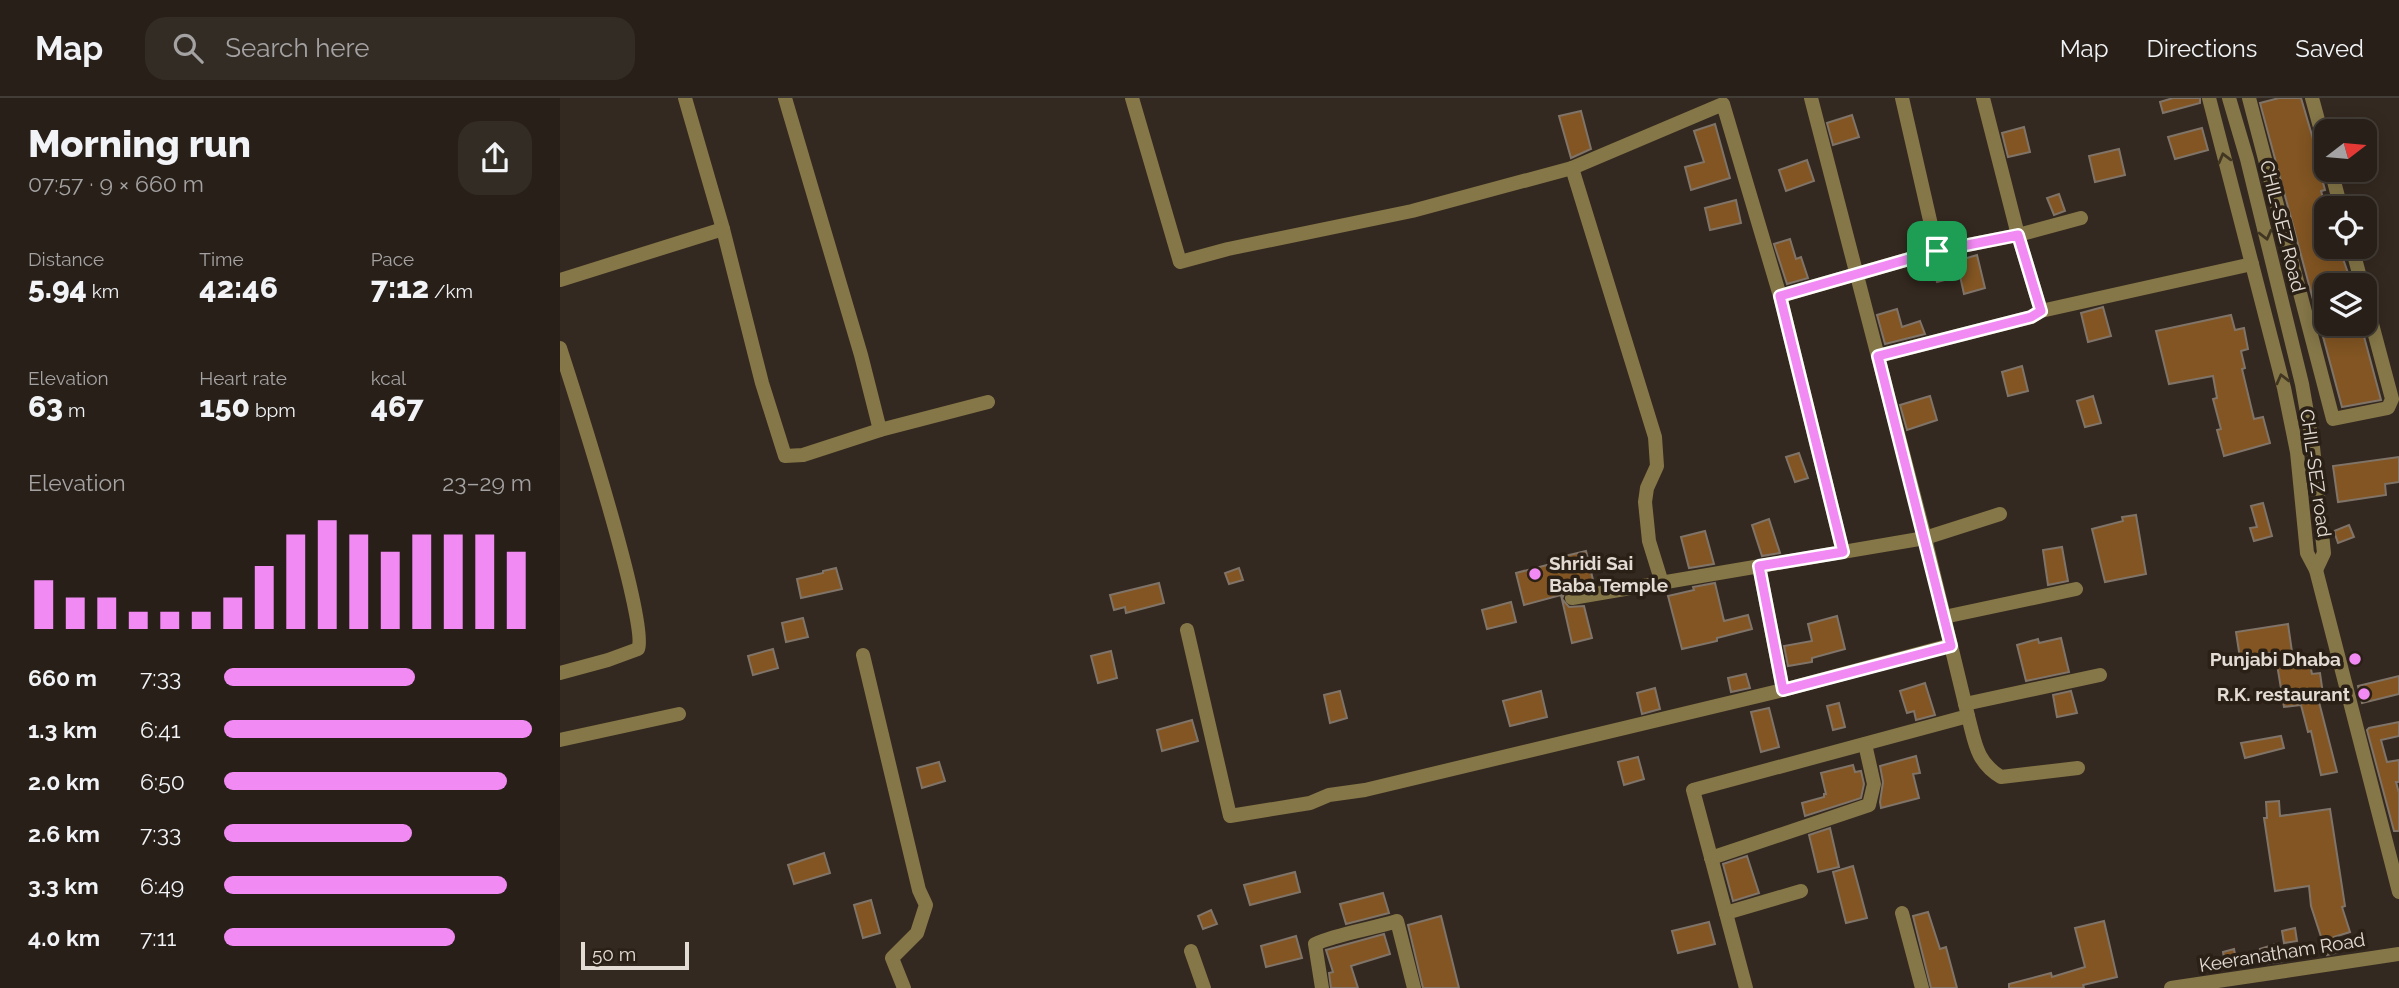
<!DOCTYPE html>
<meta charset="utf-8">
<style>
:root{--surface:#271f18;--page:#332c25;--text:#f1f3f6;--muted:#a4a2a2;--line:#433d37;--accent:#f28af3}
body{margin:0;font-family:Raleway,sans-serif;background:var(--page);color:var(--text);height:100vh;display:flex;flex-direction:column;font-size:26px;white-space:nowrap}
*{box-sizing:border-box;margin:0}
p{font-size:23px;color:var(--muted)}
.icon{flex:none;width:38px;height:38px;fill:none;stroke:currentColor;stroke-width:2;stroke-linecap:round;stroke-linejoin:round}
.map{position:relative;flex:1;overflow:hidden}
.sheet{display:flex;flex-direction:column;background:var(--surface);width:560px}
.sheet>*{flex:none}
.needle{width:46px;rotate:74deg}
.fabs{position:absolute;left:1754px;top:21px;display:grid;gap:14px}
.fabs a{display:grid;place-items:center;width:63px;height:63px;border-radius:14px;background:var(--surface);box-shadow:0 4px 18px #0003,0 0 0 2px var(--line);font-size:35px}
.scale{position:absolute;left:21px;bottom:18px;width:108px;box-sizing:border-box;padding-left:7px;border:4px solid #e3dcd5;border-top:0;font-size:19px;line-height:24px;white-space:nowrap;color:#e3dcd5;-webkit-text-stroke:5px #2a2016;paint-order:stroke}
.pin{position:absolute;display:grid;place-items:center;width:60px;height:60px;color:#fff;margin:-30px;border-radius:14px;box-shadow:0 4px 10px #0006}
.round{display:grid;place-items:center;flex:none;width:74px;height:74px;border-radius:21px;background:var(--page)}
.headline{display:flex;align-items:center;justify-content:space-between;height:119px;padding:0 28px}
h1{font-size:38px;font-weight:800;line-height:52px}
.stats{display:grid;grid-template-columns:repeat(3,1fr);gap:10px;height:119px;padding:7px 28px}
.stats div{display:grid;align-content:center}
.stats b{font-size:30px;font-weight:800}
.stats small{font-size:19px;font-weight:400}
.stats p{font-size:19px}
.chart{height:196px;padding:14px 28px}
.chart p{display:flex;justify-content:space-between}
.chart svg{width:100%;height:126px;margin-top:7px;stroke:var(--accent);stroke-width:6}
ul{padding:0 28px;list-style:none;font-size:23px}
li{display:grid;grid-template-columns:112px 84px 1fr;align-items:center;height:52px}
li i{height:18px;border-radius:9px;background:var(--accent)}
header{display:flex;align-items:center;gap:42px;box-sizing:border-box;height:98px;padding:0 35px;background:var(--surface);border-bottom:2px solid var(--line)}
header strong{font-size:33px}
nav{display:flex;gap:38px;margin-inline-start:auto;font-size:24px}
.search{width:490px;height:63px;background:var(--page);display:flex;align-items:center;gap:18px;box-sizing:border-box;padding:0 24px;border-radius:21px;color:var(--muted);font-size:26px}
main{display:flex;flex:1;min-height:0}
.map>svg:first-child{display:block}
.building{fill:#825522;stroke:#807468;stroke-width:2}
.lines{fill:none;stroke-linecap:round;stroke-linejoin:round}
.minor{stroke:#857748;stroke-width:14}
.tertiary{stroke:#857748;stroke-width:14}
.oneway{stroke:#413622}
.route-casing{stroke:#fff;stroke-width:14}
.route{stroke:#f28af3;stroke-width:9}
.poi-dot{fill:#f28af3;stroke:#2a2016;stroke-width:2.5}
.labels{text-anchor:middle;dominant-baseline:central;stroke-width:7;stroke-linejoin:round;paint-order:stroke}
.street-label{font-size:19px;fill:#e3dcd5;stroke:#2a2016}
.poi-label{font-size:19px;font-weight:bold;fill:#e3dcd5;stroke:#2a2016;text-anchor:end}
</style>
<header>
<strong>Map</strong>
<div class="search"><svg class="icon" aria-label="search" viewBox="0 0 24 24"><circle cx="10" cy="10" r="6"/><path d="M15 15l6 6"/></svg>Search here</div>
<nav><a>Map</a><a>Directions</a><a>Saved</a></nav>
</header>
<main>
<section class="sheet">
<div class="headline"><div><h1>Morning run</h1><p>07:57 · 9 × 660 m</p></div><a class="round"><svg class="icon" aria-label="share" viewBox="0 0 24 24"><path d="M12 15V3M7 8l5-5 5 5M5 13v7h14v-7"/></svg></a></div>
<div class="stats">
<div><p>Distance</p><b>5.94<small> km</small></b></div>
<div><p>Time</p><b>42:46</b></div>
<div><p>Pace</p><b>7:12<small> /km</small></b></div>
</div>
<div class="stats">
<div><p>Elevation</p><b>63<small> m</small></b></div>
<div><p>Heart rate</p><b>150<small> bpm</small></b></div>
<div><p>kcal</p><b>467</b></div>
</div>
<div class="chart"><p><span>Elevation</span>23–29 m</p>
<svg viewBox="0 0 160 44" preserveAspectRatio="none"><path d="M5 44V27M15 44V33M25 44V33M35 44V38M45 44V38M55 44V38M65 44V33M75 44V22M85 44V11M95 44V6M105 44V11M115 44V17M125 44V11M135 44V11M145 44V11M155 44V17"/></svg>
</div>
<ul>
<li><b>660 m</b>7:33<i style="width:62%"></i></li>
<li><b>1.3 km</b>6:41<i style="width:100%"></i></li>
<li><b>2.0 km</b>6:50<i style="width:92%"></i></li>
<li><b>2.6 km</b>7:33<i style="width:61%"></i></li>
<li><b>3.3 km</b>6:49<i style="width:92%"></i></li>
<li><b>4.0 km</b>7:11<i style="width:75%"></i></li>
</ul>
</section>
<div class="map">
<svg width="1839" height="890" viewBox="0 0 1839 890">
<rect width="100%" height="100%" fill="#342920"/>
<g class="building">
<polygon points="1613,0 1640,0 1640,5 1603,15 1600,4"/>
<polygon points="1719,0 1741,0 1761,68 1759,69 1765,92 1761,93 1766,110 1766,149 1779,149 1789,178 1784,180 1784,187 1766,187 1766,226 1798,226 1800,231 1802,231 1821,302 1782,309 1700,5"/>
<polygon points="1021,13 1031,51 1011,60 999,18"/>
<polygon points="1292,17 1299,39 1273,47 1267,25"/>
<polygon points="1155,26 1170,80 1131,92 1125,69 1144,64 1134,33"/>
<polygon points="1464,29 1470,54 1448,59 1442,35"/>
<polygon points="1642,30 1648,52 1615,61 1608,39"/>
<polygon points="1559,51 1565,77 1535,84 1529,58"/>
<polygon points="1247,62 1254,83 1226,93 1219,72"/>
<polygon points="1499,96 1505,113 1494,117 1487,100"/>
<polygon points="1176,102 1181,125 1150,132 1145,110"/>
<polygon points="1230,141 1236,161 1241,159 1248,180 1227,186 1214,146"/>
<polygon points="1417,157 1425,190 1404,196 1400,178 1377,184 1373,170"/>
<polygon points="1543,209 1551,238 1528,244 1521,215"/>
<polygon points="1337,211 1342,229 1360,223 1365,236 1325,246 1317,217"/>
<polygon points="1671,217 1675,232 1684,230 1688,251 1681,253 1685,270 1682,271 1694,321 1703,319 1710,345 1664,358 1657,332 1661,331 1653,301 1657,300 1653,278 1609,286 1596,233"/>
<polygon points="1462,268 1468,293 1448,298 1442,274"/>
<polygon points="1370,298 1377,322 1347,332 1340,307"/>
<polygon points="1533,298 1541,325 1525,329 1517,303"/>
<polygon points="1239,355 1248,380 1235,384 1226,359"/>
<polygon points="1839,359 1839,384 1825,386 1826,397 1778,404 1773,368"/>
<polygon points="1703,405 1712,438 1694,443 1690,430 1697,429 1691,408"/>
<polygon points="1576,417 1586,476 1545,484 1532,431 1563,423 1562,419"/>
<polygon points="1209,421 1220,455 1202,458 1192,427"/>
<polygon points="1789,427 1794,439 1778,445 1774,433"/>
<polygon points="1145,433 1154,466 1129,470 1121,439"/>
<polygon points="1502,449 1508,483 1488,487 1483,452"/>
<polygon points="1026,453 1034,486 1010,491 1005,493 1002,501 1009,509 1024,508 1032,540 1012,545 1001,497 964,507 956,475 1006,462 1005,458"/>
<polygon points="276,470 282,491 241,500 237,481 263,475 263,473"/>
<polygon points="679,470 683,482 669,486 665,475"/>
<polygon points="599,485 604,505 566,515 565,509 554,512 550,497"/>
<polygon points="1155,485 1164,523 1188,517 1192,531 1157,540 1157,543 1122,551 1108,498 1134,492 1133,489"/>
<polygon points="951,504 956,524 927,531 922,512"/>
<polygon points="1277,518 1285,551 1252,560 1252,564 1228,568 1224,548 1252,543 1248,526"/>
<polygon points="243,520 248,539 226,544 222,525"/>
<polygon points="1728,526 1734,568 1750,566 1752,576 1760,575 1764,603 1759,604 1777,674 1761,677 1751,633 1748,634 1741,607 1724,609 1715,554 1680,560 1676,534"/>
<polygon points="1501,540 1509,574 1466,583 1457,547 1478,541 1479,545"/>
<polygon points="213,551 218,570 193,577 188,558"/>
<polygon points="551,553 557,580 538,585 531,558"/>
<polygon points="1186,576 1190,590 1171,594 1168,580"/>
<polygon points="1839,578 1839,596 1802,605 1798,588"/>
<polygon points="1365,585 1375,617 1356,622 1354,613 1347,615 1340,593"/>
<polygon points="1095,590 1100,611 1082,616 1077,595"/>
<polygon points="780,593 787,620 770,625 764,597"/>
<polygon points="981,593 987,619 950,628 943,603"/>
<polygon points="1511,593 1517,615 1497,619 1493,597"/>
<polygon points="1279,605 1285,629 1273,632 1267,608"/>
<polygon points="1209,610 1219,649 1201,654 1191,614"/>
<polygon points="632,622 638,643 602,653 597,632"/>
<polygon points="1839,624 1839,638 1821,642 1827,664 1839,662 1839,684 1836,684 1839,695 1839,733 1834,733 1807,632 1809,630"/>
<polygon points="1721,638 1724,650 1685,660 1681,645"/>
<polygon points="1356,658 1360,675 1353,676 1359,700 1321,710 1320,704 1323,684 1320,668"/>
<polygon points="1078,659 1084,681 1064,687 1058,664"/>
<polygon points="379,664 385,683 362,690 357,670"/>
<polygon points="1293,667 1295,674 1301,673 1304,686 1301,700 1245,718 1242,705 1264,699 1264,696 1266,696 1261,675"/>
<polygon points="1719,703 1720,718 1770,711 1785,808 1782,809 1790,834 1774,839 1779,854 1767,857 1751,808 1749,788 1715,793 1704,720 1707,720 1706,704"/>
<polygon points="1270,730 1279,769 1258,774 1249,737"/>
<polygon points="264,755 270,775 234,786 228,767"/>
<polygon points="1187,758 1199,795 1173,803 1163,766"/>
<polygon points="1293,768 1307,820 1286,825 1273,774"/>
<polygon points="735,774 740,794 690,807 684,787"/>
<polygon points="823,795 829,815 786,826 780,806"/>
<polygon points="311,802 320,835 303,840 294,807"/>
<polygon points="651,812 657,826 643,831 638,818"/>
<polygon points="1368,814 1380,851 1386,849 1397,890 1371,890 1353,818"/>
<polygon points="881,818 899,890 863,890 848,827"/>
<polygon points="1544,823 1557,879 1523,887 1524,890 1449,890 1449,886 1491,875 1492,879 1525,869 1515,830"/>
<polygon points="1149,824 1155,846 1118,855 1112,833"/>
<polygon points="1735,830 1737,843 1724,845 1722,833"/>
<polygon points="824,836 830,856 791,868 798,890 771,890 769,875 773,874 766,852"/>
<polygon points="736,838 742,860 706,869 701,848"/>
<polygon points="1716,846 1721,864 1704,866 1700,851"/>
<polygon points="1674,851 1677,868 1666,871 1663,854"/>
</g>
<g class="lines">
<g class="minor">
<polyline points="125,0 163,131 202,285 225,358 243,357 320,332 428,304"/>
<polyline points="225,0 301,257 320,332"/>
<polyline points="572,0 620,164 668,151 852,113 1012,70 1163,6 1220,198 1283,454"/>
<polyline points="1251,0 1365,440 1440,416"/>
<polyline points="1342,0 1377,153"/>
<polyline points="1423,0 1458,137 1481,213"/>
<polyline points="1689,0 1773,321 1828,310 1832,301 1804,196"/>
<polyline points="1752,0 1766,51"/>
<polyline points="1012,70 1095,339 1097,368 1087,390 1085,404 1089,443 1102,485"/>
<polyline points="1771,72 1781,110"/>
<polyline points="1792,149 1802,187"/>
<polyline points="0,182 163,131"/>
<polyline points="1220,198 1377,153 1458,137 1521,120"/>
<path d="M 0,250 C 13,290 90,528 78,551 L 48,562 L 0,575"/>
<polyline points="1318,258 1471,219 1481,213 1692,166"/>
<polyline points="1199,468 1223,592"/>
<polyline points="1012,500 1365,440 1408,618 1133,692 1186,890"/>
<polyline points="1384,519 1516,491"/>
<polyline points="627,532 670,718 750,705 769,697 805,692 1223,592 1391,547"/>
<polyline points="303,557 359,792 366,807 357,835 332,860 344,890"/>
<polyline points="1405,606 1540,577"/>
<path d="M 1408,618 C 1415,644 1416,664 1441,679 L 1518,670"/>
<polyline points="0,642 119,616"/>
<polyline points="1151,760 1309,707 1314,686 1305,646"/>
<polyline points="1166,815 1241,793"/>
<polyline points="1342,815 1362,890"/>
<polyline points="631,853 644,890"/>
<path d="M 762,890 L 755,846 C 777,836 811,831 837,823 L 854,890"/>
</g>
<g class="tertiary">
<polyline points="1649,0 1724,290 1737,354 1747,455 1756,472 1839,794"/>
<polyline points="1669,0 1687,61 1742,286 1753,349 1764,455 1756,472"/>
<polyline points="1611,890 1839,856"/>
</g>
</g>
<defs><path id="oneway-chevron" d="M-2-3.5L2.5 0L-2 3.5" fill="none" stroke-width="1.6" stroke-linecap="round" stroke-linejoin="round" transform="scale(1.75)"/></defs>
<g class="oneway">
<use href="#oneway-chevron" transform="translate(1664 60) rotate(-105)"/>
<use href="#oneway-chevron" transform="translate(1706 137) rotate(76)"/>
<use href="#oneway-chevron" transform="translate(1722 281) rotate(-104)"/>
</g>
<g class="lines">
<g class="route-casing">
<polygon id="route" points="1458,137 1481,213 1471,219 1318,258 1391,548 1223,592 1199,468 1283,454 1220,198 1377,153"/>
</g>
<use href="#route" class="route"/>
</g>
<g class="poi-dot">
<circle cx="975" cy="476" r="7"/>
<circle cx="1795" cy="561" r="7"/>
<circle cx="1804" cy="596" r="7"/>
</g>
<g class="labels">
<g class="street-label">
<text transform="translate(1723 128) rotate(76)">CHIL-SEZ Road</text>
<text transform="translate(1756 375) rotate(82)">CHIL-SEZ road</text>
<text transform="translate(1722 854) rotate(-9)">Keeranatham Road</text>
</g>
<g class="poi-label">
<text x="989" y="465" text-anchor="start">Shridi Sai<tspan x="989" dy="22">Baba Temple</tspan></text>
<text x="1781" y="561">Punjabi Dhaba</text>
<text x="1790" y="596">R.K. restaurant</text>
</g>
</g>
</svg>
<div class="fabs">
<a><svg class="needle" viewBox="-14 -14 28 28"><path d="M0-13l5 13h-10z" fill="#e53935"/><path d="M0 13l5-13h-10z" fill="#a4a2a2"/></svg></a>
<a><svg class="icon" aria-label="locate" viewBox="0 0 24 24"><circle cx="12" cy="12" r="6"/><path d="M12 2v4M12 18v4M2 12h4M18 12h4"/></svg></a>
<a><svg class="icon" aria-label="layers" viewBox="0 0 24 24"><path d="M12 4l9 5-9 5-9-5zM3 14l9 5 9-5"/></svg></a>
</div>
<div class="scale">50 m</div>
<div class="pin" style="left:1377px;top:153px;background:#1e9e55"><svg class="icon" aria-label="arrive" viewBox="0 0 24 24"><path d="M6 21V4h12l-3 4 3 4H6"/></svg></div>
</div>
</main>
